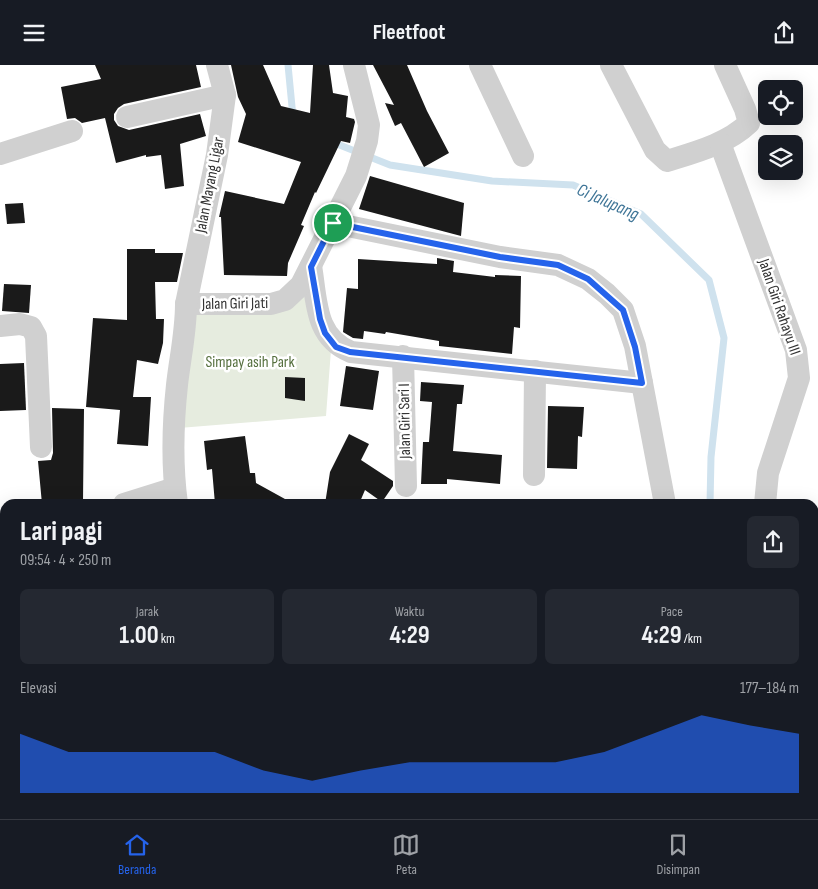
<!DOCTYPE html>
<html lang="id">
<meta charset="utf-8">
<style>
:root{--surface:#171b24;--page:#242831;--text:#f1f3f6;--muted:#9ea1a6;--line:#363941;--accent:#2563eb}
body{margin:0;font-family:"Sofia Sans Condensed",sans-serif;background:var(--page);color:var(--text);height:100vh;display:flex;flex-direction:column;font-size:19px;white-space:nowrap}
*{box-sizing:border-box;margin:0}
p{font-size:16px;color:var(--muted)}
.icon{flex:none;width:28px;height:28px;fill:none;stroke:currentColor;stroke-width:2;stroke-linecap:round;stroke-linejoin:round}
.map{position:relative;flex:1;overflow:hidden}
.panel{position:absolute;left:0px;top:434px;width:819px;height:321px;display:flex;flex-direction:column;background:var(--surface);border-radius:15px 15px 0 0;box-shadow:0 5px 20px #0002}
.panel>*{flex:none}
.buttons{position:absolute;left:758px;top:15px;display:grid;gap:10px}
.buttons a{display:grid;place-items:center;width:45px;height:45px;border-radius:8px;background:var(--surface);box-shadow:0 5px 20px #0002;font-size:25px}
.pin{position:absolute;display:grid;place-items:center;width:42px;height:42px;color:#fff;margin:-21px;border:2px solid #fff;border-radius:50%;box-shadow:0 1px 5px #0007}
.round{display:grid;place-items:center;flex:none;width:52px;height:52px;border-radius:8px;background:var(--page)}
.head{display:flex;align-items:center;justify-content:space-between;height:85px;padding:0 20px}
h1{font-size:28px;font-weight:700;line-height:38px}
.stats{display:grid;grid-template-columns:repeat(3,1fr);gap:8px;height:85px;padding:5px 20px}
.stats div{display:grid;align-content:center;border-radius:8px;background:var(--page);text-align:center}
.stats b{font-size:25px;font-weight:700}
.stats small{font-size:14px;font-weight:400}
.stats p{font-size:14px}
.chart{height:140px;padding:10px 20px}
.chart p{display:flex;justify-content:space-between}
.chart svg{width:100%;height:90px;margin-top:5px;fill:var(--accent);opacity:.7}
header{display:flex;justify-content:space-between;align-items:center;height:65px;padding:0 20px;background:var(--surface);font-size:22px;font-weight:700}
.menu{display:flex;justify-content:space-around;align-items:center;height:70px;border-top:1px solid var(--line);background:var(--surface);font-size:14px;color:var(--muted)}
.menu a{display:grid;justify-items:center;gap:2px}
.menu .current{color:var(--accent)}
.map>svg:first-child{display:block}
.green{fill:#e6ecdf}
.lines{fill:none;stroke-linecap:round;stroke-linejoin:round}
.stream{stroke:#cfe2ee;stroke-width:7}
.building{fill:#1a1a1a}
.minor{stroke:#d0d0d0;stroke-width:22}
.route-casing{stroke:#fff;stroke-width:10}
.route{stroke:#2563eb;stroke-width:6}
.labels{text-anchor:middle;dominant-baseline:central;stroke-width:5;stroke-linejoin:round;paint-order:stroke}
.street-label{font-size:16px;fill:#333;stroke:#fff}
.park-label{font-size:16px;fill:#56703f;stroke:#fff}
.water-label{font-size:18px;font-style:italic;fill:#3f7597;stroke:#fff}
</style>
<header><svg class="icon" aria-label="menu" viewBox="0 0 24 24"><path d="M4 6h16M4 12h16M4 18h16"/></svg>Fleetfoot<svg class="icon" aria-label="share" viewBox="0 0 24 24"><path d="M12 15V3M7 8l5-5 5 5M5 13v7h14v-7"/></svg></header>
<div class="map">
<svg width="818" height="754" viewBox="0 0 818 754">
<rect width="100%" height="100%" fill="#fff"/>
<polygon class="green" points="311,201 331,285 326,351 179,363 188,239 271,236"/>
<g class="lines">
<g class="stream">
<polyline points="288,0 293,52"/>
<polyline points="332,77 390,100 492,116 573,120 641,149 709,215 724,273 711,392 710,439"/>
<polyline points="814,715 818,719"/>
</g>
</g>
<g class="building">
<polygon points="95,0 196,0 201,22 124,39 118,43 114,49 114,55 118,61 129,65 200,49 206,71 180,79 184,121 165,124 161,90 146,92 146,90 116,98 105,53 82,58 75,53 67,54 61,22 101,14"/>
<polygon points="231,0 263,0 281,41 310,48 313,0 329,0 333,28 348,31 346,52 354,54 355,57 350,78 341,76 316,128 315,127 301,160 304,161 288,198 287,211 224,210 221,152 219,152 225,126 284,139 301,97 238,77 246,49 238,32"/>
<polygon points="373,0 407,0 427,46 449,88 424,102 401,58 395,61 385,38 394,40"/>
<polygon points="370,111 464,138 461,171 359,144"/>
<polygon points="23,138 25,158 7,159 5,139"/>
<polygon points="127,184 155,184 155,188 183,188 177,217 155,217 156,254 164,254 163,278 158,299 137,295 133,332 151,332 148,381 117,379 120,345 86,342 93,253 127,255"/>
<polygon points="437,193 454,196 453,207 495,212 495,210 521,211 520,263 514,262 512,289 439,281 439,276 386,267 385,269 364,266 363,274 353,273 343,267 347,223 358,224 358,194 437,199"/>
<polygon points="4,219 31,220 29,248 2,246"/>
<polygon points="24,298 26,345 0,346 0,299"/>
<polygon points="346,301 379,306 373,345 340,341"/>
<polygon points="285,312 305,313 305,336 285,333"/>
<polygon points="421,317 464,320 462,339 457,339 453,386 502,390 500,419 447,414 447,419 421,419 423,377 429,377 432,337 420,336"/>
<polygon points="548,341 584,342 582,372 578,371 577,404 547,403"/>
<polygon points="52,343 84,344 83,436 72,437 73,439 42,439 38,396 51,395 53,388"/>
<polygon points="349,369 369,379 361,395 393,416 393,421 382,437 365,425 359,439 325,439 330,407"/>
<polygon points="245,371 250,408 255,408 256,418 294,439 215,439 212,404 207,405 204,376"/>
</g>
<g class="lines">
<g class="minor">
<polyline points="480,0 523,91"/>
<path d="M 611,0 L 655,85 L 667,96 C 696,87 727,79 749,58 L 745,44 L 725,0"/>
<polyline points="127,52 225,30"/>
<polyline points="720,78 796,285 799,313 768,408 765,439"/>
<polyline points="0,89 72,66"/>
<polyline points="333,158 500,192 558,200 588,214 607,229 623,245 635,281 665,439"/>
<path d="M 311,201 C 317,235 314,272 351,287 L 642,318"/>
<polyline points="186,239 271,239 285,235 301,220 356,111 367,76 369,60 354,0"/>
<polyline points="0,261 20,259 31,262 36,271 41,382"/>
<polyline points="403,291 406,421"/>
<polyline points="534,410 535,306"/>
<polyline points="124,439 175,423"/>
<path d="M 177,439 C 172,402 173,357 177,320 C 180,293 186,267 186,239 L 217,90 L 225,30 L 217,0"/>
<polyline points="0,635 5,633"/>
<polyline points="179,750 180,754"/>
<polyline points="350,750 351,754"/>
<polyline points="700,750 704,754"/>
</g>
</g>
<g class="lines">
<g class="route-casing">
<polygon id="route" points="333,158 500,192 558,200 588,214 623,245 635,282 642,318 350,287 336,282 325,268 320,254 311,202"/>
</g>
<use href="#route" class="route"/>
</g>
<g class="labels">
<g class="street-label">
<text transform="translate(210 120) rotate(-79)">Jalan Mayang Ligar</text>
<text transform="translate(235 239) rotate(-1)">Jalan Giri Jati</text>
<text transform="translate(779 242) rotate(71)">Jalan Giri Rahayu III</text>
<text transform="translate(405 356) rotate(-91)">Jalan Giri Sari I</text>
</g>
<g class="park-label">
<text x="250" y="297">Simpay asih Park</text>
</g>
<g class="water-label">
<text transform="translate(608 137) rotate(24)">Ci Jalupang</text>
</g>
</g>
</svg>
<div class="buttons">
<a><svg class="icon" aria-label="locate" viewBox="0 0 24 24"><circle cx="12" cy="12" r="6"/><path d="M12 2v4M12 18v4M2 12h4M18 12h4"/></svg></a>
<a><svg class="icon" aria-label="layers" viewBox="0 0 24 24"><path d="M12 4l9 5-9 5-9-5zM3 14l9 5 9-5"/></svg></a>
</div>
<div class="pin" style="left:333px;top:158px;background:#1e9e55"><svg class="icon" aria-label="arrive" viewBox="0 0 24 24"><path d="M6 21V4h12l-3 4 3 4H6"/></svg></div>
<section class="panel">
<div class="head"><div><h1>Lari pagi</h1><p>09:54 · 4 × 250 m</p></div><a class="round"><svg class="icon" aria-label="share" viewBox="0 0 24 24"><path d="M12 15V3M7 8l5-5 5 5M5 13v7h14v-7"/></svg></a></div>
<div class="stats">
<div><p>Jarak</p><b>1.00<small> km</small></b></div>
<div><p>Waktu</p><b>4:29</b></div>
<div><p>Pace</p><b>4:29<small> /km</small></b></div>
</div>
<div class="chart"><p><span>Elevasi</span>177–184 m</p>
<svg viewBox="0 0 160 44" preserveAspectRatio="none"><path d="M0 44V15L10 24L20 24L30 24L40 24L50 33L60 38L70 33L80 29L90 29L100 29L110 29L120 24L130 15L140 6L150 11L160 15V44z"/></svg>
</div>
</section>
</div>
<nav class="menu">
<a class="current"><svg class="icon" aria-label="home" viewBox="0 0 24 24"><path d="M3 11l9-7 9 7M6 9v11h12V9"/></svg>Beranda</a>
<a><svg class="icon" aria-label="map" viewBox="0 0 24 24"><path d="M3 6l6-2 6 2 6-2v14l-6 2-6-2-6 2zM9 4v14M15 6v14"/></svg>Peta</a>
<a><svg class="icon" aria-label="saved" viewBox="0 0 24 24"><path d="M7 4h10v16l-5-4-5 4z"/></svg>Disimpan</a>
</nav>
